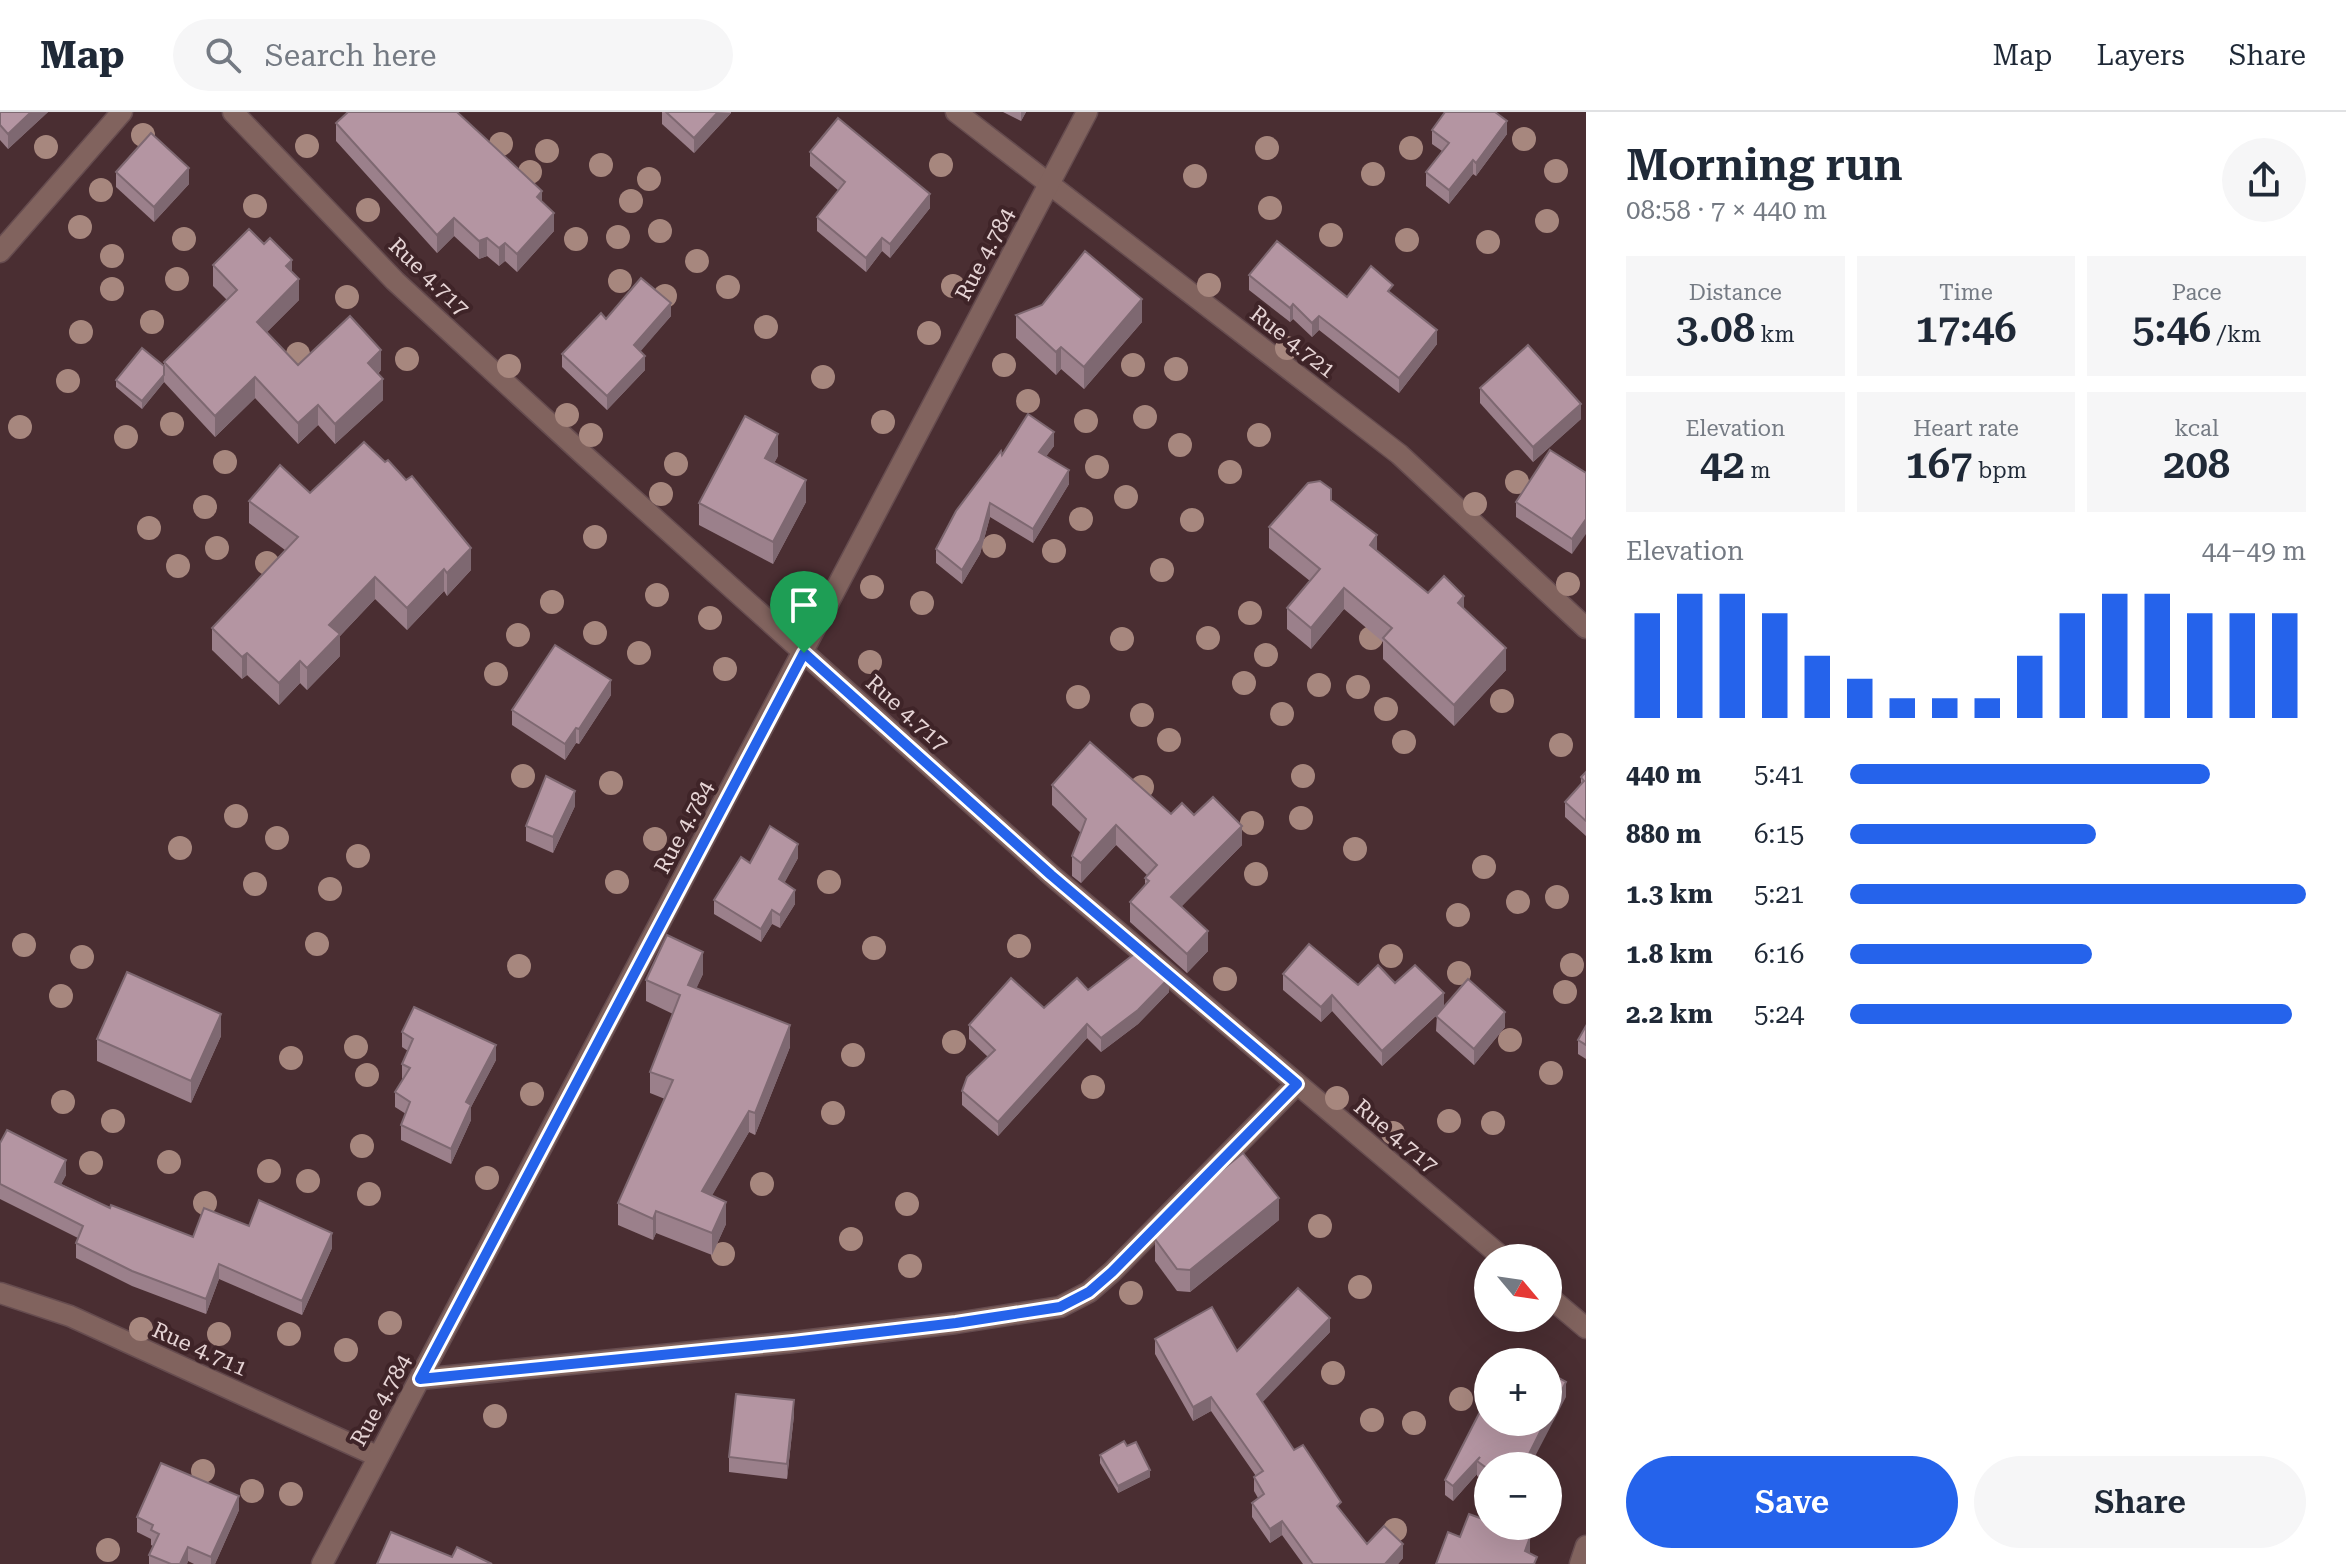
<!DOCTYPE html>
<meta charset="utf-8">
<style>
:root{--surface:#fff;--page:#f6f6f7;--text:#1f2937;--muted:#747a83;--line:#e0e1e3;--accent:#2563eb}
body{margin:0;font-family:"Roboto Serif",serif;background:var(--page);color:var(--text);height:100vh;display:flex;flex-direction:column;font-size:30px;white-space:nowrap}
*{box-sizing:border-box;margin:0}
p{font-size:26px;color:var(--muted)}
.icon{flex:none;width:44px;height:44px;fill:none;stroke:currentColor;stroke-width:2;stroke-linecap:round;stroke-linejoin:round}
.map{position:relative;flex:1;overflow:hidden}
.details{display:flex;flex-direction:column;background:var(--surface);width:760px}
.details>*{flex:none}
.needle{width:52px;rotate:119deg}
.buttons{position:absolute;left:1474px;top:1132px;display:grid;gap:16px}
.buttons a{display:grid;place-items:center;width:88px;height:88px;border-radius:50%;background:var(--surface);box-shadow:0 8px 32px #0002;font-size:40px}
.pin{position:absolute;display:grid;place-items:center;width:68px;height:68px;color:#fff;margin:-82px -34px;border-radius:50% 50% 50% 0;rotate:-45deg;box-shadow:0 0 8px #0007}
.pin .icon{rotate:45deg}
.round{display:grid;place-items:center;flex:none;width:84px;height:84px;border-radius:42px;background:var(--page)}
.head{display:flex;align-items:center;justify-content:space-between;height:136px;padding:0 40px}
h1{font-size:44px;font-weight:600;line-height:60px}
.figures{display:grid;grid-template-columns:repeat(3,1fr);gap:12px;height:136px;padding:8px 40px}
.figures div{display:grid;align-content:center;border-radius:0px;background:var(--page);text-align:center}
.figures b{font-size:40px;font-weight:600}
.figures small{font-size:22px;font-weight:400}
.figures p{font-size:22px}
.chart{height:224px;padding:16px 40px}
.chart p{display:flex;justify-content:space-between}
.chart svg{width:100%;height:144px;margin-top:8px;stroke:var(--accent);stroke-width:6}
.button{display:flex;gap:16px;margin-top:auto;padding:16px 40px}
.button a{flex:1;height:92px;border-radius:48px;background:var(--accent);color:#fff;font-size:32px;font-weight:600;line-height:92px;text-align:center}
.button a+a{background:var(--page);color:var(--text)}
ul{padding:0 40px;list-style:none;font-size:26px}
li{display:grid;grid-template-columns:128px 96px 1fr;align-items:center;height:60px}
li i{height:20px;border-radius:10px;background:var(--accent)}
header{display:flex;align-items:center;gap:48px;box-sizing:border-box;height:112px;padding:0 40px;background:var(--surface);border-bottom:2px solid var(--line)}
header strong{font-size:38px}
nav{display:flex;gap:44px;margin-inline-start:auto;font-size:28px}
.search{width:560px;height:72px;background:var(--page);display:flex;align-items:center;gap:20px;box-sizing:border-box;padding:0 28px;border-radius:44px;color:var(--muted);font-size:30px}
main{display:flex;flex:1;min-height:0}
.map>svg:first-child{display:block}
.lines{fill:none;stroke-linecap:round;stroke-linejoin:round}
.minor-casing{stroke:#664c4f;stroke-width:23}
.minor{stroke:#81635e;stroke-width:20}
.tree{fill:#a7877e}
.wall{fill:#9b808b}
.shaded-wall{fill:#7e6871}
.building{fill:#b495a2;stroke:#7e6871;stroke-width:2}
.route-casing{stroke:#fff;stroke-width:16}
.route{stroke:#2563eb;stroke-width:10}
.labels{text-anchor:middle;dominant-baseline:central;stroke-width:8;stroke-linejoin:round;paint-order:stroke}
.street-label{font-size:22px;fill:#e6d4d5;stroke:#3f2428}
</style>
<header>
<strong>Map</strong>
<div class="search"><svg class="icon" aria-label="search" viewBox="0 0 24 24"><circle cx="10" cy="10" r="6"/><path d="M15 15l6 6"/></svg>Search here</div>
<nav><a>Map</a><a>Layers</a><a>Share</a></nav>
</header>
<main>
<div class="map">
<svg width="1586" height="1452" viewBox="0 0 1586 1452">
<rect width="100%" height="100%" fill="#4a2e32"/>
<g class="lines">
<g class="minor-casing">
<g id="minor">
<polyline points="233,0 395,169 584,343 1051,763 1503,1146"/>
<polyline points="956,0 1399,342 1586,516"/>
<polyline points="0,140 122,0"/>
<polyline points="0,1181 70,1204 377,1344"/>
<polyline points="1548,1184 1586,1216"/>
<polyline points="420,1267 793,1230 956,1211 1060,1195 1089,1180 1112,1160 1297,972"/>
<polyline points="322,1452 1087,0"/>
<polyline points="1580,1452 1586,1434"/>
</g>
</g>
<use href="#minor" class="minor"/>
</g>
<g class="tree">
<circle cx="143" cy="23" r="12"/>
<circle cx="1524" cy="27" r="12"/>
<circle cx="501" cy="32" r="12"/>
<circle cx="307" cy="34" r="12"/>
<circle cx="46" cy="35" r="12"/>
<circle cx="1267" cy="36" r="12"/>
<circle cx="1411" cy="36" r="12"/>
<circle cx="547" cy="39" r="12"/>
<circle cx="601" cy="53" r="12"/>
<circle cx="941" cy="53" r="12"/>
<circle cx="1556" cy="59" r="12"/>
<circle cx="530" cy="60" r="12"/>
<circle cx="1373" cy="62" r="12"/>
<circle cx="1195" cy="64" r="12"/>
<circle cx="649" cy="67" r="12"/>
<circle cx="101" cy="78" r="12"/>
<circle cx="631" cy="89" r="12"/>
<circle cx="255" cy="94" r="12"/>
<circle cx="1270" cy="96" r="12"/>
<circle cx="368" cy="98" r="12"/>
<circle cx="1547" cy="109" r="12"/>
<circle cx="80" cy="115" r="12"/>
<circle cx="660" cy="119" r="12"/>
<circle cx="1331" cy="123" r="12"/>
<circle cx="618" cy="125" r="12"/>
<circle cx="184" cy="127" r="12"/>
<circle cx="576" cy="127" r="12"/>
<circle cx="1407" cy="128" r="12"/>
<circle cx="1488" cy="130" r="12"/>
<circle cx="112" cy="144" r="12"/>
<circle cx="697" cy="149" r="12"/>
<circle cx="177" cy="167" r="12"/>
<circle cx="620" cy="169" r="12"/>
<circle cx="1209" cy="173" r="12"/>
<circle cx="953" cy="174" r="12"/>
<circle cx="728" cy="175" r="12"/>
<circle cx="112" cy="177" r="12"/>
<circle cx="665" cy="184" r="12"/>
<circle cx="347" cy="185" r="12"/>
<circle cx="152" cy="210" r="12"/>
<circle cx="766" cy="215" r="12"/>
<circle cx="81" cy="220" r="12"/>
<circle cx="929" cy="221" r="12"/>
<circle cx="1287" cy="236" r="12"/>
<circle cx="298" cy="242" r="12"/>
<circle cx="407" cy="247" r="12"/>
<circle cx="1004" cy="253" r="12"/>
<circle cx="1133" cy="253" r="12"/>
<circle cx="509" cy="254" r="12"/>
<circle cx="1176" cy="257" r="12"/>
<circle cx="823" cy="265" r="12"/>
<circle cx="68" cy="269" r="12"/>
<circle cx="1028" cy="289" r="12"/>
<circle cx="567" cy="303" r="12"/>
<circle cx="1145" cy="305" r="12"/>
<circle cx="1086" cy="309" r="12"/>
<circle cx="883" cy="310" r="12"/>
<circle cx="172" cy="312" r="12"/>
<circle cx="20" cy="315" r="12"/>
<circle cx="591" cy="323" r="12"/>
<circle cx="1259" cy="323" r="12"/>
<circle cx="126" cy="325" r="12"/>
<circle cx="1180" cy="333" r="12"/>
<circle cx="225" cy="350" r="12"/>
<circle cx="676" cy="352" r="12"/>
<circle cx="1097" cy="355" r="12"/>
<circle cx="1230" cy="360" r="12"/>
<circle cx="1517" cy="370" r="12"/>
<circle cx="661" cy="382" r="12"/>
<circle cx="1126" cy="385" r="12"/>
<circle cx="1475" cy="392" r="12"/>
<circle cx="205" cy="395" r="12"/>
<circle cx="1081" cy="407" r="12"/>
<circle cx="1192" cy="408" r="12"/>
<circle cx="149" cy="416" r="12"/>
<circle cx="595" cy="425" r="12"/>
<circle cx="994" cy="434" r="12"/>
<circle cx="217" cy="436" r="12"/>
<circle cx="1054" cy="439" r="12"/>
<circle cx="267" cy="451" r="12"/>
<circle cx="178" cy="454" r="12"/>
<circle cx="1162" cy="458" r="12"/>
<circle cx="1568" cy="472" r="12"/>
<circle cx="872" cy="475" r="12"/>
<circle cx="657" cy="483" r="12"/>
<circle cx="552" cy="490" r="12"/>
<circle cx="922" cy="491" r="12"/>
<circle cx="1250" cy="501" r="12"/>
<circle cx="710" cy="506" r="12"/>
<circle cx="595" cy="521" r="12"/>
<circle cx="518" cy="523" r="12"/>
<circle cx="1208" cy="526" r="12"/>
<circle cx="1371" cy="526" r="12"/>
<circle cx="1122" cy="527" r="12"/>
<circle cx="639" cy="541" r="12"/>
<circle cx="1266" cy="543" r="12"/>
<circle cx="870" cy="550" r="12"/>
<circle cx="725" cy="557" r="12"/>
<circle cx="496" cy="562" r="12"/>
<circle cx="1244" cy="571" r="12"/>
<circle cx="1319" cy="573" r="12"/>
<circle cx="1358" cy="575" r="12"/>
<circle cx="1078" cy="585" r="12"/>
<circle cx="1502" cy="589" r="12"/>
<circle cx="1386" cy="597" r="12"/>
<circle cx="1282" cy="602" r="12"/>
<circle cx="1142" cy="603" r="12"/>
<circle cx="1169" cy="628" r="12"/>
<circle cx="1404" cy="630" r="12"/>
<circle cx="1561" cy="633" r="12"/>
<circle cx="523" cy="664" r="12"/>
<circle cx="1303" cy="664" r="12"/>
<circle cx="611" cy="671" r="12"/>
<circle cx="1142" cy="675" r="12"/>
<circle cx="236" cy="704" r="12"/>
<circle cx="1301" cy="706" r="12"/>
<circle cx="1252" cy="711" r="12"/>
<circle cx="277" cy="726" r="12"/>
<circle cx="655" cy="727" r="12"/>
<circle cx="180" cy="736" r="12"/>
<circle cx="1355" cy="737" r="12"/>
<circle cx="358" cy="744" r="12"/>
<circle cx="1484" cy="755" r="12"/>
<circle cx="1256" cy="762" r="12"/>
<circle cx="617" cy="770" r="12"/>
<circle cx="829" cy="770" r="12"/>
<circle cx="255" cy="772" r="12"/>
<circle cx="330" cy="777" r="12"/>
<circle cx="1557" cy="785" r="12"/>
<circle cx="1518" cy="790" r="12"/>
<circle cx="1458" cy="803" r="12"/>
<circle cx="317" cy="832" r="12"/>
<circle cx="24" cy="833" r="12"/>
<circle cx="1019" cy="834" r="12"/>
<circle cx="874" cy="836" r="12"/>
<circle cx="1391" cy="844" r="12"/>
<circle cx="82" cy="845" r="12"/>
<circle cx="1572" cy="853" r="12"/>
<circle cx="519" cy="854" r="12"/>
<circle cx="1459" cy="861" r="12"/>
<circle cx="1225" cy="867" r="12"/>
<circle cx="1565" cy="880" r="12"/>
<circle cx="61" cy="884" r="12"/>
<circle cx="1510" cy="928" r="12"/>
<circle cx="954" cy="930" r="12"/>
<circle cx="356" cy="935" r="12"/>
<circle cx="853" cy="943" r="12"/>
<circle cx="291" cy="946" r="12"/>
<circle cx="1551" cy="961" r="12"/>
<circle cx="367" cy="963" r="12"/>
<circle cx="1093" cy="975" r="12"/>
<circle cx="532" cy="982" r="12"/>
<circle cx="1337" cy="986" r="12"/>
<circle cx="63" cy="990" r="12"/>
<circle cx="833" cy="1001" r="12"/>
<circle cx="113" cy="1009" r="12"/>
<circle cx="1449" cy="1009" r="12"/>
<circle cx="1493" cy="1011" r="12"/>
<circle cx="1393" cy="1021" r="12"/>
<circle cx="362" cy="1034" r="12"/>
<circle cx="169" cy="1050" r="12"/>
<circle cx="91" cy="1051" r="12"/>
<circle cx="269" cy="1059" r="12"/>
<circle cx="487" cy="1066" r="12"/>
<circle cx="308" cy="1069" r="12"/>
<circle cx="762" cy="1072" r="12"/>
<circle cx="369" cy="1082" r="12"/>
<circle cx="205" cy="1091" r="12"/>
<circle cx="907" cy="1092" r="12"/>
<circle cx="1320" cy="1114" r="12"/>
<circle cx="851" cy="1127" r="12"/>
<circle cx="723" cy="1142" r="12"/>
<circle cx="910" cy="1154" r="12"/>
<circle cx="1360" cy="1175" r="12"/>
<circle cx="1131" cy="1181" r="12"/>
<circle cx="390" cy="1211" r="12"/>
<circle cx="141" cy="1217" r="12"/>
<circle cx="219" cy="1222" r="12"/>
<circle cx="289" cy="1222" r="12"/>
<circle cx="346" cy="1238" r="12"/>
<circle cx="1333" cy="1261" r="12"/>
<circle cx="1461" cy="1287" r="12"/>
<circle cx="495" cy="1304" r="12"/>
<circle cx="1372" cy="1308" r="12"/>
<circle cx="1414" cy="1311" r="12"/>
<circle cx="203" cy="1359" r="12"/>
<circle cx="252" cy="1379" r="12"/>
<circle cx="291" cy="1382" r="12"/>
<circle cx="1395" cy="1418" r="12"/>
<circle cx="108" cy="1438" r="12"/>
</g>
<g class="wall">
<polygon points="0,0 48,0 8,37 0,28"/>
<polygon points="662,0 731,0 731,1 694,41 662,12"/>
<polygon points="1003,0 1026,0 1021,9"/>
<polygon points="336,11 542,90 554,119 517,160 505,149 499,154 487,144 479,147 454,124 437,141 336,29"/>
<polygon points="1432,18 1507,22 1476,64 1473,62 1449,92 1426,74 1426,60 1442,39 1432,32"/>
<polygon points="810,40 930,96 890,146 882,139 866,160 817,119 817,105 839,79 810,54"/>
<polygon points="116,60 189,72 154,110 116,75"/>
<polygon points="213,153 292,160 299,188 267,220 298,253 381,258 378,262 383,288 335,332 318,313 298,332 255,286 215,325 164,270 142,297 116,275 116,268 164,254 164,250 227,188 213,174"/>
<polygon points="1249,163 1347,185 1393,183 1437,232 1399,281 1319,218 1312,225 1293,207 1290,210 1249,178"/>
<polygon points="1016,203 1142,210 1084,277 1061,257 1056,263 1016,226"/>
<polygon points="671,204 640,239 645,258 607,298 562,255 562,242 606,207"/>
<polygon points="1480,276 1581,307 1533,350 1480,291"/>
<polygon points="1054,334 1046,344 1069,372 1033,431 990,405 980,442 962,472 936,451 936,437 1002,343"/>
<polygon points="778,344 774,351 806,390 773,452 699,413 699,391"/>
<polygon points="1586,361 1572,442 1516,405 1516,390"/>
<polygon points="310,381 471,458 447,484 444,479 407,518 375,487 340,524 340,544 307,578 300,571 279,593 247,563 242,567 212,538 212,516 285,438 249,411 249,389"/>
<polygon points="1331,388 1377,439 1428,481 1464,497 1506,558 1454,614 1383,547 1383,530 1344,497 1311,537 1287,517 1287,496 1310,469 1269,436 1269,415"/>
<polygon points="611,583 579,632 576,631 565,648 512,613 512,598"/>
<polygon points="1586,660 1586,724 1565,705 1565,690 1581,672 1581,665"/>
<polygon points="1052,673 1171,702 1194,703 1242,733 1181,795 1208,839 1187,861 1130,810 1130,790 1145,774 1145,766 1147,763 1116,733 1081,771 1072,764 1072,744 1081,721 1052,693"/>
<polygon points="575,694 553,741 526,729 526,714"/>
<polygon points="798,746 784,771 795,792 780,816 772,812 761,830 714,802 714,788 750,751"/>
<polygon points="703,862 696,876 790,935 755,1023 749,1020 712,1083 726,1112 712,1143 656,1121 653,1128 618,1113 618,1091 665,987 650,981 650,960 673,902 646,889 646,868"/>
<polygon points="1283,862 1358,873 1395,871 1444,895 1505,915 1474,953 1436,919 1437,903 1382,954 1332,899 1321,910 1283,878"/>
<polygon points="1088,878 1169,880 1138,912 1101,940 1087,926 998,1024 962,993 962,979 988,945 969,927 969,913 1044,896"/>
<polygon points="1586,914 1586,947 1578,942 1578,928"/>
<polygon points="402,920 496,948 471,995 471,1008 451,1052 401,1028 401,1013 406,1002 395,995 395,980 403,967 402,966 402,952 408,939 402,935"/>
<polygon points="221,924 191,991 97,949 97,927"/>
<polygon points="0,1031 66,1063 61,1072 110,1096 193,1125 249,1114 332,1136 302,1203 219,1167 206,1202 132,1174 76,1146 76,1131 78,1126 0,1087"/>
<polygon points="1279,1108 1190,1180 1177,1179 1155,1149 1155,1127"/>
<polygon points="1330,1220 1262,1290 1294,1338 1367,1432 1403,1446 1398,1452 1303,1452 1282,1423 1270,1431 1252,1405 1252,1391 1258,1386 1254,1379 1254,1365 1256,1364 1211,1299 1193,1309 1155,1242 1155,1227 1237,1239"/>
<polygon points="1566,1285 1488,1354 1488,1371 1477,1364 1477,1362 1453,1389 1445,1383 1445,1368"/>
<polygon points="794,1303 787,1367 729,1360 729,1345"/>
<polygon points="1127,1334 1150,1365 1118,1381 1100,1351 1100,1343"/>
<polygon points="239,1398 215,1452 194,1452 188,1449 187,1452 149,1452 149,1443 153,1434 151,1433 151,1427 137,1420 137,1405"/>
</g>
<g class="shaded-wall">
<polygon points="31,0 48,0 8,37 8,22"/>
<polygon points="718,0 731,1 694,41 694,26"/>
<polygon points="1021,0 1026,0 1021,9"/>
<polygon points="1507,9 1507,22 1476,64 1476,51"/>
<polygon points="1473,48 1473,62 1449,92 1449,78"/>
<polygon points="189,56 189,72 154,110 154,95"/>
<polygon points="542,79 542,97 537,85"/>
<polygon points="930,82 930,96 890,146 890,132"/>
<polygon points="554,101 554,119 517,160 517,142"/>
<polygon points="454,106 454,124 437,141 437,123"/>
<polygon points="487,126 487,144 479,147 479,129"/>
<polygon points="882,126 882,139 866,160 866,146"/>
<polygon points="505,131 505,149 499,154 499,136"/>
<polygon points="292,148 292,168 286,154"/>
<polygon points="299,167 299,188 257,230 257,210"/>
<polygon points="1142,187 1142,210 1084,277 1084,255"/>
<polygon points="671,191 671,204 634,247 634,233"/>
<polygon points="1293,192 1293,207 1290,210 1290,196"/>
<polygon points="1319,204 1319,218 1312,225 1312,211"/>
<polygon points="1437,218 1437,232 1399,281 1399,266"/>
<polygon points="1061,235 1061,257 1056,263 1056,240"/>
<polygon points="381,238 381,258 368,271 368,251"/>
<polygon points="645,244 645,258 607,298 607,284"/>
<polygon points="164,263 164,270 142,297 142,289"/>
<polygon points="255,265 255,286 215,325 215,304"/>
<polygon points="383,267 383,288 335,332 335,312"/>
<polygon points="1581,292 1581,307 1533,350 1533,335"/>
<polygon points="318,293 318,313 298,332 298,311"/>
<polygon points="1054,320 1054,334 1039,354 1039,340"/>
<polygon points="778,322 778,344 765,368 765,346"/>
<polygon points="1069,358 1069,372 1033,431 1033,417"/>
<polygon points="806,368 806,390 773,452 773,430"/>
<polygon points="990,391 990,405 980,442 962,472 962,458"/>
<polygon points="1586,407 1586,422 1572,442 1572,427"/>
<polygon points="1377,423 1377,445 1370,433"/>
<polygon points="471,436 471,458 447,484 447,461"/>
<polygon points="444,457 444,479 407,518 407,496"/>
<polygon points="375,465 375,487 340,524 340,544 307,578 307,556 329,513"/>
<polygon points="1344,476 1344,497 1311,537 1311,516"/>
<polygon points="1464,484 1464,506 1458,491"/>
<polygon points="1506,536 1506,558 1454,614 1454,593"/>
<polygon points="247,541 247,563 242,567 242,545"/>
<polygon points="300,549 300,571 279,593 279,571"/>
<polygon points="611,568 611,583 579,632 579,617"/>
<polygon points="576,616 576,631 565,648 565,632"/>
<polygon points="575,679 575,694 553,741 553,725"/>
<polygon points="1116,713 1116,733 1081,771 1081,751"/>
<polygon points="1242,714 1242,733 1171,805 1171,785"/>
<polygon points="798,732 798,746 779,781 779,767"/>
<polygon points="795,778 795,792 780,816 780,803"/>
<polygon points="772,798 772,812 761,830 761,817"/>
<polygon points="1208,819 1208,839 1187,861 1187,842"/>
<polygon points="703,840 703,862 688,895 688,873"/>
<polygon points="1169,866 1169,880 1138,912 1101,940 1101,926"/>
<polygon points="1444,881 1444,896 1382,954 1382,939"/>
<polygon points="1332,883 1332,899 1321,910 1321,895"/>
<polygon points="1505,900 1505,915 1474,953 1474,937"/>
<polygon points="221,902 221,924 191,991 191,969"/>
<polygon points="1087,912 1087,926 998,1024 998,1010"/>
<polygon points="790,913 790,935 755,1023 755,1001"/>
<polygon points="496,933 496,948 471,995 471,1008 451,1052 451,1037 466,990"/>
<polygon points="749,999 749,1020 702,1101 702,1079"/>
<polygon points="66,1048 66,1063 55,1085 55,1070"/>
<polygon points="1279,1086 1279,1108 1190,1180 1190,1158"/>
<polygon points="726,1090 726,1112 712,1143 712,1121"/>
<polygon points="656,1099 656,1121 653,1128 653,1107"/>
<polygon points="332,1121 332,1136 302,1203 302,1189"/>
<polygon points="219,1152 219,1167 206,1202 206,1187"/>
<polygon points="1330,1206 1330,1220 1257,1296 1257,1282"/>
<polygon points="1566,1270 1566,1285 1530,1354 1523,1354 1545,1310 1548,1310 1548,1305"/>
<polygon points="1211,1285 1211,1299 1193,1309 1193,1295"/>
<polygon points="794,1288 794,1303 787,1367 787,1352"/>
<polygon points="1480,1345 1477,1349 1477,1362 1453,1389 1453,1374"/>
<polygon points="1150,1358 1150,1365 1118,1381 1118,1374"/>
<polygon points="239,1384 239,1398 215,1452 211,1452 211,1445"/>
<polygon points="1282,1409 1282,1423 1270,1431 1270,1417"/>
<polygon points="1530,1425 1530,1440 1526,1452 1525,1439"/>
<polygon points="1403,1432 1403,1446 1398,1452 1385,1452"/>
<polygon points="188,1435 188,1449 187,1452 180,1452"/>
</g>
<g class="building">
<polygon points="0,0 31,0 8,22 0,13"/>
<polygon points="348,0 457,0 542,79 537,85 554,101 517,142 505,131 499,136 487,126 479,129 454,106 437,123 336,11"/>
<polygon points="666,0 718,0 694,26"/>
<polygon points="1445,0 1495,0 1507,9 1476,51 1473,48 1449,78 1426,60 1449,31 1432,18"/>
<polygon points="838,6 930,82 890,132 882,126 866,146 817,105 845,70 810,40"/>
<polygon points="151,21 189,56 154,95 116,60"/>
<polygon points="249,117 264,132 270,126 292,148 286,154 299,167 257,210 298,253 350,204 381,238 368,251 383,267 335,312 318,293 298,311 255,265 215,304 164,250 237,178 213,153"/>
<polygon points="1277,129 1347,185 1371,154 1393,173 1388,179 1437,218 1399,266 1319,204 1312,211 1293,192 1290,196 1249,163"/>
<polygon points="1085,139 1142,187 1084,255 1061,235 1056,240 1016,203 1042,193"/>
<polygon points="641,166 671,191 634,233 645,244 607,284 562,242 601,201 606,207"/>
<polygon points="1528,233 1581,292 1533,335 1480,276"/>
<polygon points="142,236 164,254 164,263 142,289 116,268"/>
<polygon points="1028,302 1054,320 1039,340 1069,358 1033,417 990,391 980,428 962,458 936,437 956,399 1001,339 1002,343"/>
<polygon points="745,304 778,322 765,346 806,368 773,430 699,391"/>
<polygon points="364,330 385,350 388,348 406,368 412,364 471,436 447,461 444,457 407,496 375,465 329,513 340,522 307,556 300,549 279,571 247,541 242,545 212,516 298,425 249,389 280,353 310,381"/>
<polygon points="1550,338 1586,361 1586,407 1572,427 1516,390"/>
<polygon points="1320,369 1331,377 1331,388 1377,423 1370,433 1428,481 1444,464 1464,484 1458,491 1506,536 1454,593 1383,526 1392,516 1344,476 1311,516 1287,496 1320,457 1269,415 1308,371"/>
<polygon points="555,533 611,568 579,617 576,616 565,632 512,598"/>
<polygon points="1090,630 1171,702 1182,691 1194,703 1213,685 1242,714 1171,785 1208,819 1187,842 1130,790 1149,769 1145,766 1157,753 1116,713 1081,751 1072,744 1086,707 1052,673"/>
<polygon points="1586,660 1586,709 1565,690 1584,669 1581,665"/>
<polygon points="546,664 575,679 553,725 526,714"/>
<polygon points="770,714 798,732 779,767 795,778 780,803 772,798 761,817 714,788 741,745 750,751"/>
<polygon points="667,823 703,840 688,873 790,913 755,1001 749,999 702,1079 726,1090 712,1121 656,1099 653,1107 618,1091 673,968 650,960 680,883 646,868"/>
<polygon points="1309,832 1358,873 1378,853 1395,871 1415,853 1444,881 1382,939 1332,883 1321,895 1283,862"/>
<polygon points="1138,839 1169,866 1138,898 1101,926 1087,912 998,1010 962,979 967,965 995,938 969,913 1011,866 1044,896 1077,866 1088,878"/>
<polygon points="127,860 221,902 191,969 97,927"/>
<polygon points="1468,867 1505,900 1474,937 1436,904"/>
<polygon points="414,895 496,933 466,990 471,993 451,1037 401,1013 410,990 395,980 410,956 402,952 413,927 402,920"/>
<polygon points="1586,914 1586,933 1578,928"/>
<polygon points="7,1018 66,1048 55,1070 110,1096 111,1093 193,1125 204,1096 249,1114 259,1088 332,1121 302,1189 219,1152 206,1187 132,1159 76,1131 83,1114 0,1072 0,1031"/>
<polygon points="1243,1041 1279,1086 1190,1158 1177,1157 1155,1127 1161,1108"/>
<polygon points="1298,1176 1330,1206 1257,1282 1294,1338 1303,1333 1341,1390 1337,1394 1367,1432 1384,1414 1403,1432 1385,1452 1313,1452 1282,1409 1270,1417 1252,1391 1264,1382 1254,1365 1263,1359 1211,1285 1193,1295 1155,1227 1212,1195 1237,1239"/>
<polygon points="1510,1241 1528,1250 1505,1250"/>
<polygon points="1548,1260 1566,1270 1548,1305"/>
<polygon points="736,1282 794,1288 787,1352 729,1345"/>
<polygon points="1488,1284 1488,1310 1545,1310 1523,1354 1488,1354 1488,1357 1477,1349 1480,1345 1453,1374 1445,1368"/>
<polygon points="1124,1329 1127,1334 1136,1330 1150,1358 1118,1374 1100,1343"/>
<polygon points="161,1351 239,1384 211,1445 188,1435 180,1452 171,1452 149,1443 159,1422 151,1418 153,1413 137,1405"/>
<polygon points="1469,1402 1488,1409 1488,1414 1500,1414 1530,1425 1525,1439 1537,1445 1534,1452 1436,1452 1448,1420 1460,1425"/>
<polygon points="391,1420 452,1445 457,1435 492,1452 377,1452"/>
</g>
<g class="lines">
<g class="route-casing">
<polygon id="route" points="804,541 1051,763 1297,972 1112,1160 1089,1180 1060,1195 956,1211 793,1230 420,1267"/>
</g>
<use href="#route" class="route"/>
</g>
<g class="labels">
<g class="street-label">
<text transform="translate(985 142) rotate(-62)">Rue 4.784</text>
<text transform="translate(429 165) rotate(44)">Rue 4.717</text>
<text transform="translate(1293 230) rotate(38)">Rue 4.721</text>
<text transform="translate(907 601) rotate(42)">Rue 4.717</text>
<text transform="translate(684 715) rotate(-62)">Rue 4.784</text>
<text transform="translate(1396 1024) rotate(40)">Rue 4.717</text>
<text transform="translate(200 1237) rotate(24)">Rue 4.711</text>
<text transform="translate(381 1288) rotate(-61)">Rue 4.784</text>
</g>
</g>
</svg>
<div class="buttons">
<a><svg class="needle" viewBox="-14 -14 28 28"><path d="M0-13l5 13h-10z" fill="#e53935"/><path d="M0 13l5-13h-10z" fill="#747a83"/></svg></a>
<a>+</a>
<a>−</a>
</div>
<div class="pin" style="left:804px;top:541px;background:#1e9e55"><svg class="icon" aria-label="arrive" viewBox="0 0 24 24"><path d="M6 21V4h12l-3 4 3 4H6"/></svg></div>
</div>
<section class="details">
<div class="head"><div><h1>Morning run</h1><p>08:58 · 7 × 440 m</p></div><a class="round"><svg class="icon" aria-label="share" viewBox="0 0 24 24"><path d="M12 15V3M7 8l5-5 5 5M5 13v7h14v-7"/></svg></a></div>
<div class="figures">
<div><p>Distance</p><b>3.08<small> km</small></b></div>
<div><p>Time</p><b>17:46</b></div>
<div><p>Pace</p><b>5:46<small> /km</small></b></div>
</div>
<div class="figures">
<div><p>Elevation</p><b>42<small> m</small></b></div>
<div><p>Heart rate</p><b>167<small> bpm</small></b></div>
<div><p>kcal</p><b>208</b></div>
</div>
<div class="chart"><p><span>Elevation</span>44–49 m</p>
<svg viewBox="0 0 160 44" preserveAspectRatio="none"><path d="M5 44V12M15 44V6M25 44V6M35 44V12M45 44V25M55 44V32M65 44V38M75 44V38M85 44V38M95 44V25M105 44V12M115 44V6M125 44V6M135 44V12M145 44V12M155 44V12"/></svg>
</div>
<ul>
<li><b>440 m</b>5:41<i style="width:79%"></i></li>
<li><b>880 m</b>6:15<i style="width:54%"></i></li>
<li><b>1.3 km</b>5:21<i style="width:100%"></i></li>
<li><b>1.8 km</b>6:16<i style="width:53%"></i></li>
<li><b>2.2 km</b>5:24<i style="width:97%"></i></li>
</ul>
<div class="button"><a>Save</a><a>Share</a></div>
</section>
</main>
